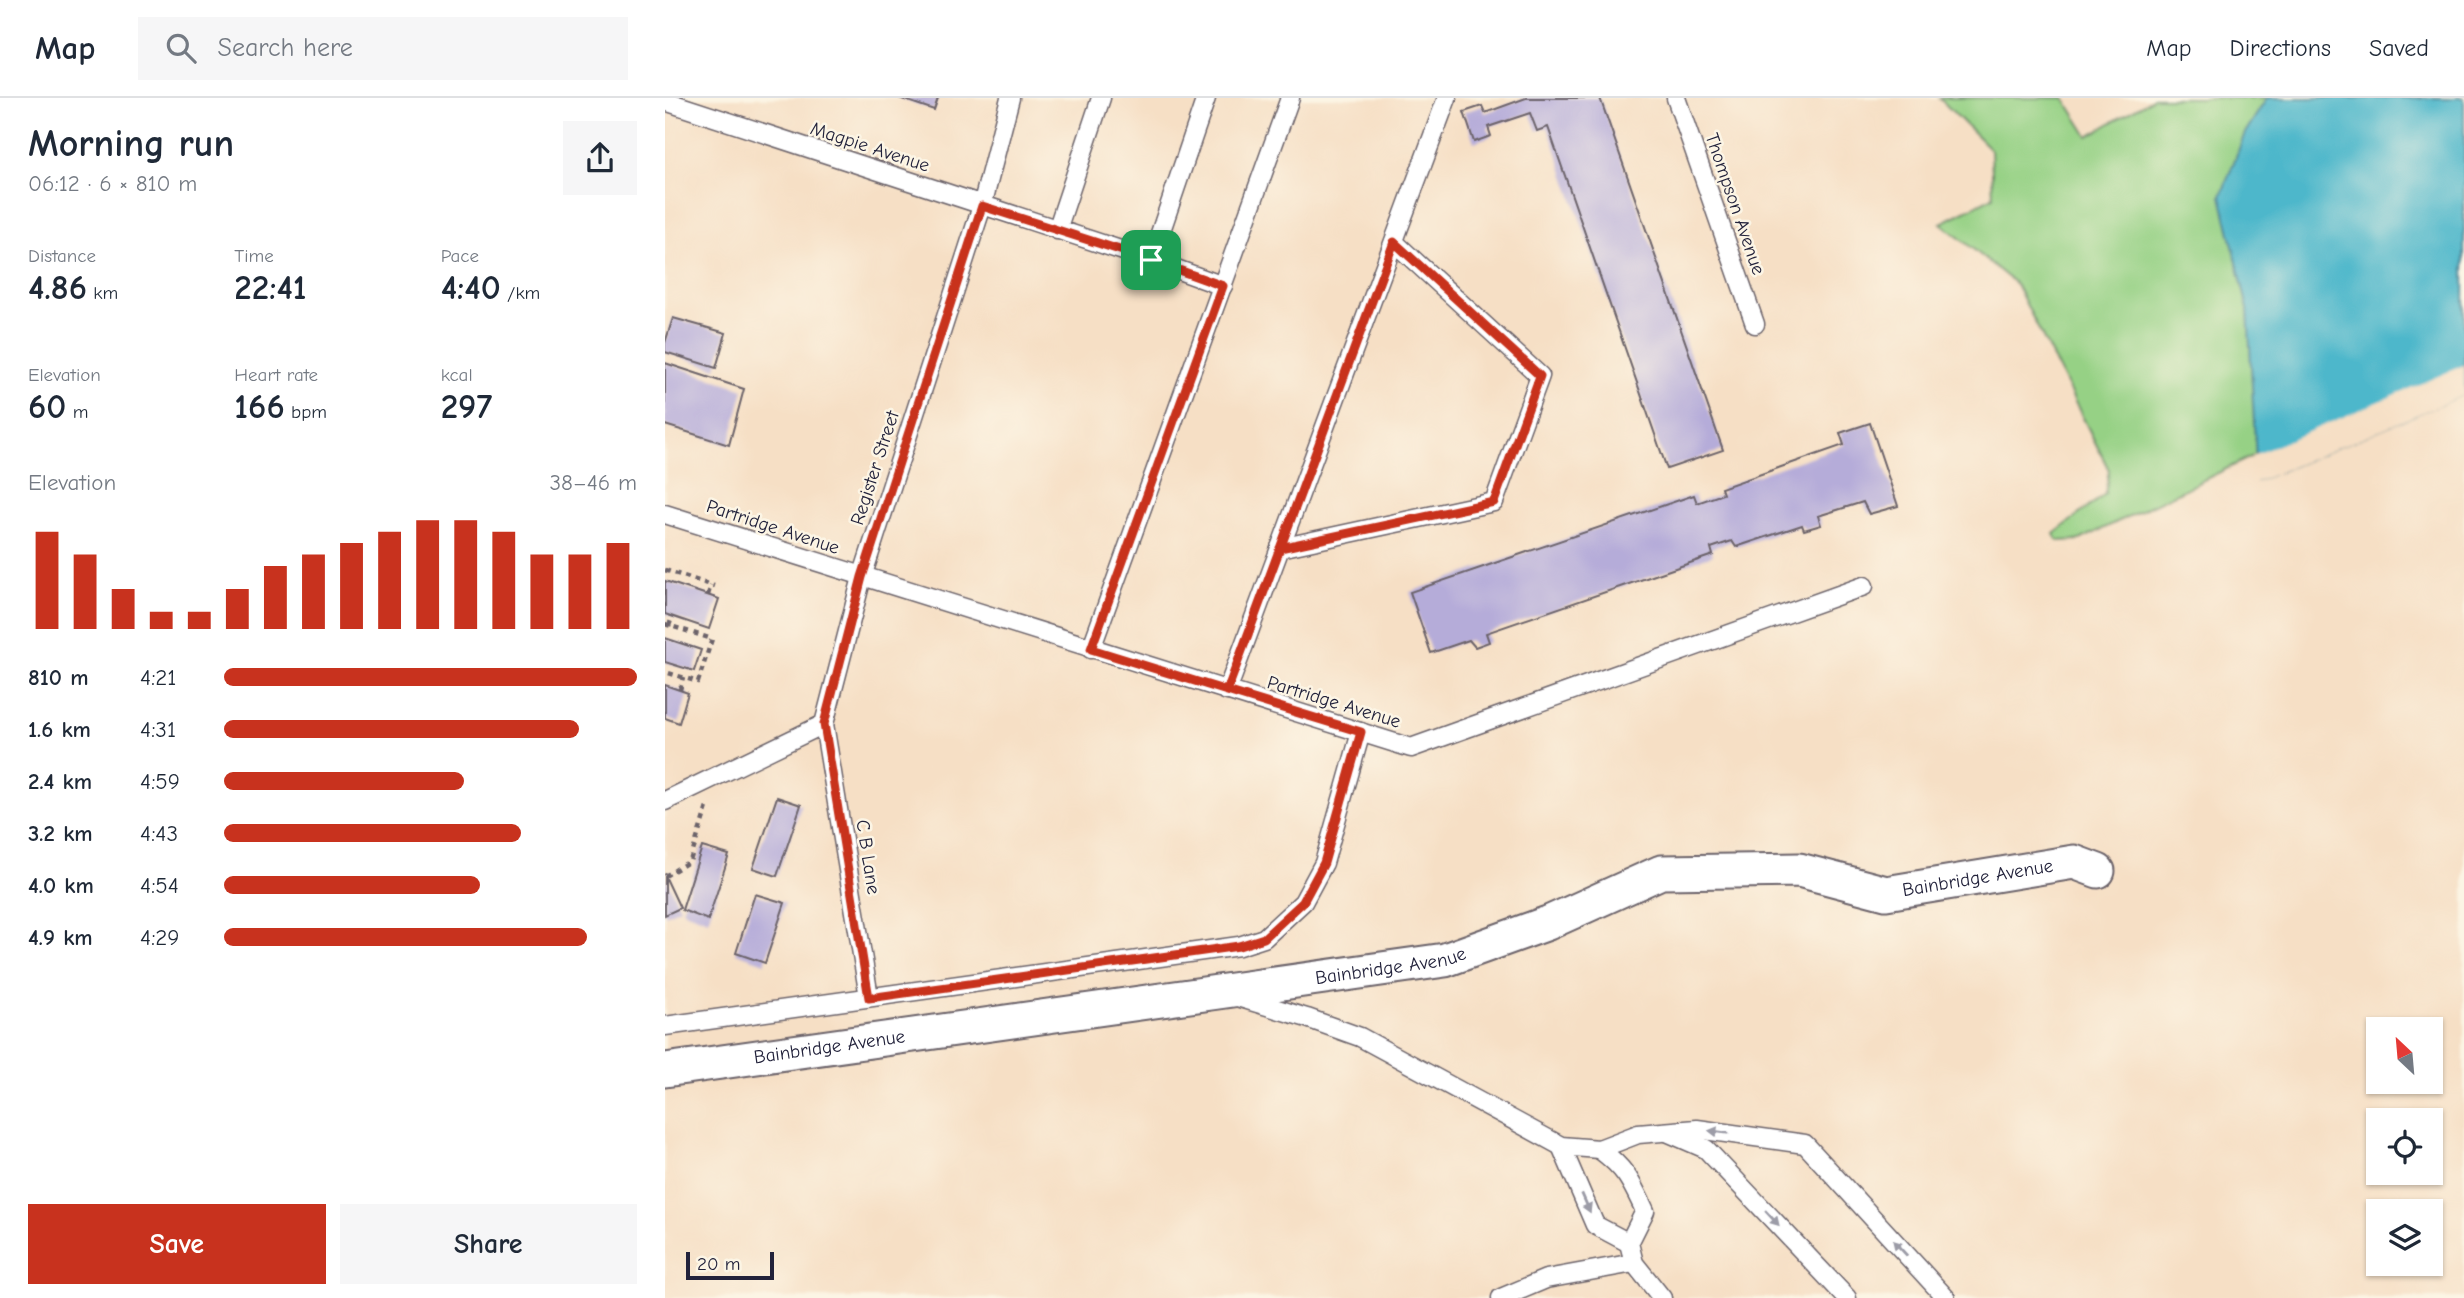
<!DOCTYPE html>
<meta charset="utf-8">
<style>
:root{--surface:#fff;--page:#f6f6f7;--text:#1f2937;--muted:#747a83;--line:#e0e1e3;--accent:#c8321e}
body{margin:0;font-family:"Comic Neue",sans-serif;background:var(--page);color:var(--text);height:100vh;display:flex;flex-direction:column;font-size:26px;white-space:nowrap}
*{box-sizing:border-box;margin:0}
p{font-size:23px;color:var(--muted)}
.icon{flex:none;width:38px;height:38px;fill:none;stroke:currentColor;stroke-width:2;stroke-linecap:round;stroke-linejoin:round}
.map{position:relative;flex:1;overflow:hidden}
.drawer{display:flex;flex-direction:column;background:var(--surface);width:665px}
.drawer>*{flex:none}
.needle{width:46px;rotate:334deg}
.tools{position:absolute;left:1701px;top:919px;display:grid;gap:14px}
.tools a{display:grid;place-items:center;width:77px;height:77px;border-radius:0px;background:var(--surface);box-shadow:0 2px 5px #0004;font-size:35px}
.scale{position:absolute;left:21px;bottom:18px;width:88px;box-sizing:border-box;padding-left:7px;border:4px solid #22223b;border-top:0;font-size:19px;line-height:24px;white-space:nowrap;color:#22223b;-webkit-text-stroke:5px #fcf5e5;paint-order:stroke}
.pin{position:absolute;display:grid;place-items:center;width:60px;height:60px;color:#fff;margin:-30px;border-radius:14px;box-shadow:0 4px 10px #0006}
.round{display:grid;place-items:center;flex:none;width:74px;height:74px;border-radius:0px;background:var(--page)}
.head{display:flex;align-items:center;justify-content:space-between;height:119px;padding:0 28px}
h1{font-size:38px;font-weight:700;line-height:52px}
.stats{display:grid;grid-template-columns:repeat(3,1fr);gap:10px;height:119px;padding:7px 28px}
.stats div{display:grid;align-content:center}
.stats b{font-size:35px;font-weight:700}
.stats small{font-size:19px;font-weight:400}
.stats p{font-size:19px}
.chart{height:196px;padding:14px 28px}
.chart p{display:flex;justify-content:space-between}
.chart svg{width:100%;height:126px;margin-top:7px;stroke:var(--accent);stroke-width:6}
.primary-button{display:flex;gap:14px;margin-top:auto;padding:14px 28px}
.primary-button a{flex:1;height:80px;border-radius:0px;background:var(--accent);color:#fff;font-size:28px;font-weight:700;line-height:80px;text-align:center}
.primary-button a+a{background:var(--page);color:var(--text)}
ul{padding:0 28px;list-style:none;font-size:23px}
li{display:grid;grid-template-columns:112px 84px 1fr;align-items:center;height:52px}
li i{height:18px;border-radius:9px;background:var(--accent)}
header{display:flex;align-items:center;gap:42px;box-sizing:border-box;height:98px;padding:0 35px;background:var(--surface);border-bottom:2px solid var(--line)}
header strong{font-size:33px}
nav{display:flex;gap:38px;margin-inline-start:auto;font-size:24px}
.search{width:490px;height:63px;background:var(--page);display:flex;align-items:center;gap:18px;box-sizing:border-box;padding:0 24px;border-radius:0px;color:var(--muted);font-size:26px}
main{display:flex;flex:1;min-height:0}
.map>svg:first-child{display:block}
.green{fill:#96d185;stroke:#5c7a60;stroke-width:2}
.water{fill:#4eb7cb;stroke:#386c83;stroke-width:2}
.pier{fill:#f6dfc5}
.building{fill:#b5acd9}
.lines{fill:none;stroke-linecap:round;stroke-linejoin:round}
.lane-casing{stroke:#6c646b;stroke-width:21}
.street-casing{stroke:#6c646b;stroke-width:37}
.path{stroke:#6c646b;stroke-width:4.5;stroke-dasharray:5 5;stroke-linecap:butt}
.lane{stroke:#fff;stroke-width:18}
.street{stroke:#fff;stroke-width:33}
.oneway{fill:#9c9ca7}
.route-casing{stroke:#fff;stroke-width:14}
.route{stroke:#c8321e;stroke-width:9}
.labels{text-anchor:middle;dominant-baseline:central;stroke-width:5;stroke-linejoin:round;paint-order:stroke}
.street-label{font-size:19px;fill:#22223b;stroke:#fcf5e5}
</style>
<header>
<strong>Map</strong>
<div class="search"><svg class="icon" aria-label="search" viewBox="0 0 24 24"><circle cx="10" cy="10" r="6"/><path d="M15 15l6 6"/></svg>Search here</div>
<nav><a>Map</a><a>Directions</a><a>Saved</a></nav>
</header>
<main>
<section class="drawer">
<div class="head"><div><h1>Morning run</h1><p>06:12 · 6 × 810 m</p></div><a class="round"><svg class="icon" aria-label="share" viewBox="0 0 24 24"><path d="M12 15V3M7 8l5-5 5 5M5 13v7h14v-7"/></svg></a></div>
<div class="stats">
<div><p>Distance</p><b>4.86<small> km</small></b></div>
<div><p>Time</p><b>22:41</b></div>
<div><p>Pace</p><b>4:40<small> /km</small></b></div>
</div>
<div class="stats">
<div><p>Elevation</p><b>60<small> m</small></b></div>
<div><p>Heart rate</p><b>166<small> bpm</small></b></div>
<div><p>kcal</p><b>297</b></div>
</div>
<div class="chart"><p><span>Elevation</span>38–46 m</p>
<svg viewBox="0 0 160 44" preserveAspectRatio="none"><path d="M5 44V10M15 44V18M25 44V30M35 44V38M45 44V38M55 44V30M65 44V22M75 44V18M85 44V14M95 44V10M105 44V6M115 44V6M125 44V10M135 44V18M145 44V18M155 44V14"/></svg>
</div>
<ul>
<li><b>810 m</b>4:21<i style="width:100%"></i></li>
<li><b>1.6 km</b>4:31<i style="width:86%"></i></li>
<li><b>2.4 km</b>4:59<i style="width:58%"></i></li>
<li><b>3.2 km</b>4:43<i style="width:72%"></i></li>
<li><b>4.0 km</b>4:54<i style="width:62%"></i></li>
<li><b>4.9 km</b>4:29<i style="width:88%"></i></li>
</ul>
<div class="primary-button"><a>Save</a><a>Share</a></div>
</section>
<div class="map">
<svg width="1799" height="1200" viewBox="0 0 1799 1200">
<rect width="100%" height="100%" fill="#fcf5e5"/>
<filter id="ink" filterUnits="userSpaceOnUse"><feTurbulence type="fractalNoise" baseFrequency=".0143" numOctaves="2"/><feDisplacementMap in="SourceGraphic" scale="14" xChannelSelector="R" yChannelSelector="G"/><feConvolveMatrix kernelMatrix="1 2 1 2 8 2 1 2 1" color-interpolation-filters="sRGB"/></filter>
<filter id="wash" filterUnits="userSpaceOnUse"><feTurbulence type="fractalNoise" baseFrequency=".00686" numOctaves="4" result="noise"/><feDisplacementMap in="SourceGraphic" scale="28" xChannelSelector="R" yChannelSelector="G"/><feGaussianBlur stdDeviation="1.57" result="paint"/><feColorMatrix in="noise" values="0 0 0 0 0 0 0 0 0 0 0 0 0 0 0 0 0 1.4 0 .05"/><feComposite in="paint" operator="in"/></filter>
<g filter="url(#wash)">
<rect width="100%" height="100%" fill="#f6dfc5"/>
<polygon class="green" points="1274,0 1399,0 1423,38 1489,0 1647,0 1627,339 1415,442 1393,443 1389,436 1440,396 1444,372 1351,186 1276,125 1328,99 1326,52"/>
<polygon class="water" points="1602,0 1799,0 1799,296 1592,383 1583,211 1556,98 1580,35"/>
<polygon class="pier" points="1799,267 1799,297 1589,385 1587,358"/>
<g id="blocks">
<g class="building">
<polygon points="234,0 273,0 269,12"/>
<polygon points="861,0 935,0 1058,352 1002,371 883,29 872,33 865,15 823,29 826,38 809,44 799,14 817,8 820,15"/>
<polygon points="8,220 61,235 51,270 0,254 0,245"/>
<polygon points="0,265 79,291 64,347 0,327"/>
<polygon points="1205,325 1233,408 1204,416 1198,404 1153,418 1156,427 1139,432 1137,427 1071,449 1067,443 1046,450 1048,457 821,535 824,544 810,549 804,542 766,555 745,494 1029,397 1032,405 1058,396 1056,390 1179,347 1175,335"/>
<polygon points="0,483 54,501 44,531 0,516"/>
<polygon points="0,540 36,552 29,573 0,564"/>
<polygon points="0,587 23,595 14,625 0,620"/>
<polygon points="112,699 136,707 112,778 88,770"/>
<polygon points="37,749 64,757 43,822 17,812"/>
<polygon points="0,778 15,810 0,817"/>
<polygon points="90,796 120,805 100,865 71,855"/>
</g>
</g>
</g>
<g filter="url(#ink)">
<use href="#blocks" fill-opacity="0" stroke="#6c646b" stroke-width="2"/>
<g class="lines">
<g class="lane-casing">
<g id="lane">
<polyline points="1011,0 1090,226"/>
<polyline points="0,3 486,162 558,188"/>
<polyline points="392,132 436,0"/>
<polyline points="486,162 541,0"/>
<polyline points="0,416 746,650 1199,488"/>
<polyline points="615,450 829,404 875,278 729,144"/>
<polyline points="426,551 625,0"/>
<polyline points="562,593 782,0"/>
<polyline points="159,626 204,899"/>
<polyline points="0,703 159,626 197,479 317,108 345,0"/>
<polyline points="572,899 642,920 695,939 896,1048 934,1051 973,1036 1032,1031 1140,1046 1281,1200"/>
<polyline points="0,928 574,848 599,840 638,804 659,765 696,634"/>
<polyline points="1002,1034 1041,1051 1182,1200"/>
<polyline points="896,1048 930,1127 964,1145"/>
<path d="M 934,1051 C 961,1071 966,1083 980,1113 L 964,1145 L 969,1165 L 997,1200"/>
<polyline points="836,1200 881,1181 969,1165"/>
</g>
</g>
<g class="street-casing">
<g id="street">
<path id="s1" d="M 0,972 L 780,862 L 883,825 L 996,774 L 1134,772 L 1221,795 L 1409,764 L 1433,773"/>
</g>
</g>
<g class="path">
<polyline points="0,472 49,488"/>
<polyline points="43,497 46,487"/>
<polyline points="0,526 47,541 33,584 0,574"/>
<polyline points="4,528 7,519"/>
<polyline points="15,592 18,579"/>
<polyline points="0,778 25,763 42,709"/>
</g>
<use href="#lane" class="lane"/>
<use href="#street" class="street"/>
</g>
<defs><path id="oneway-solid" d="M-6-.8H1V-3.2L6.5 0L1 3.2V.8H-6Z" transform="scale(1.75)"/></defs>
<g class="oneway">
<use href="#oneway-solid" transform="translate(1054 1034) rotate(-172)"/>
<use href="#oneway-solid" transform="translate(921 1105) rotate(66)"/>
<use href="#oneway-solid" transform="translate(1107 1120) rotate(47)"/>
<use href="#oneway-solid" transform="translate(1235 1150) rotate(-133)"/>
</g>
</g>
<g class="lines" filter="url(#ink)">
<g class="route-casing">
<path id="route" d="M 486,162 L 317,108 L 197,479 L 159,626 L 204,900 L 574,848 L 599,840 L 638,804 L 659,765 L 696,634 L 562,593 L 615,450 L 829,404 L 875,278 L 729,144 C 673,293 618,443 562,593 L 426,551 L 558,188 L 486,162"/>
</g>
<use href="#route" class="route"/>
</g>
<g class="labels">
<g class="street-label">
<text transform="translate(205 49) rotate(18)">Magpie Avenue</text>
<text transform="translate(1070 106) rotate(71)">Thompson Avenue</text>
<text transform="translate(210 370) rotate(-72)">Register Street</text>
<text transform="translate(108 429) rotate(18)">Partridge Avenue</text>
<text transform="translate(669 604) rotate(17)">Partridge Avenue</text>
<text transform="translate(203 759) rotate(81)">C B Lane</text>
<text stroke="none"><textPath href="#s1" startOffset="1342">Bainbridge Avenue</textPath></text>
<text stroke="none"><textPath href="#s1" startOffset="733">Bainbridge Avenue</textPath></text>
<text stroke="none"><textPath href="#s1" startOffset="166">Bainbridge Avenue</textPath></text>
</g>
</g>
</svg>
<div class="tools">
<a><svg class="needle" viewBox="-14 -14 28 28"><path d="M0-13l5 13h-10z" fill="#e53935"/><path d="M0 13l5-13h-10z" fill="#747a83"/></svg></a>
<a><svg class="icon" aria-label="locate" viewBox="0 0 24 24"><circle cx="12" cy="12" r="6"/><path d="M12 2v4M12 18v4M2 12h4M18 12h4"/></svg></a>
<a><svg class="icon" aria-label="layers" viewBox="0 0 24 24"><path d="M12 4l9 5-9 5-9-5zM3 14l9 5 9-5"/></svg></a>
</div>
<div class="scale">20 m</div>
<div class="pin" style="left:486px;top:162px;background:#1e9e55"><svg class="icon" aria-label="arrive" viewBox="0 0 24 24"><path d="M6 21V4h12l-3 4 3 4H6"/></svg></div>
</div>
</main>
